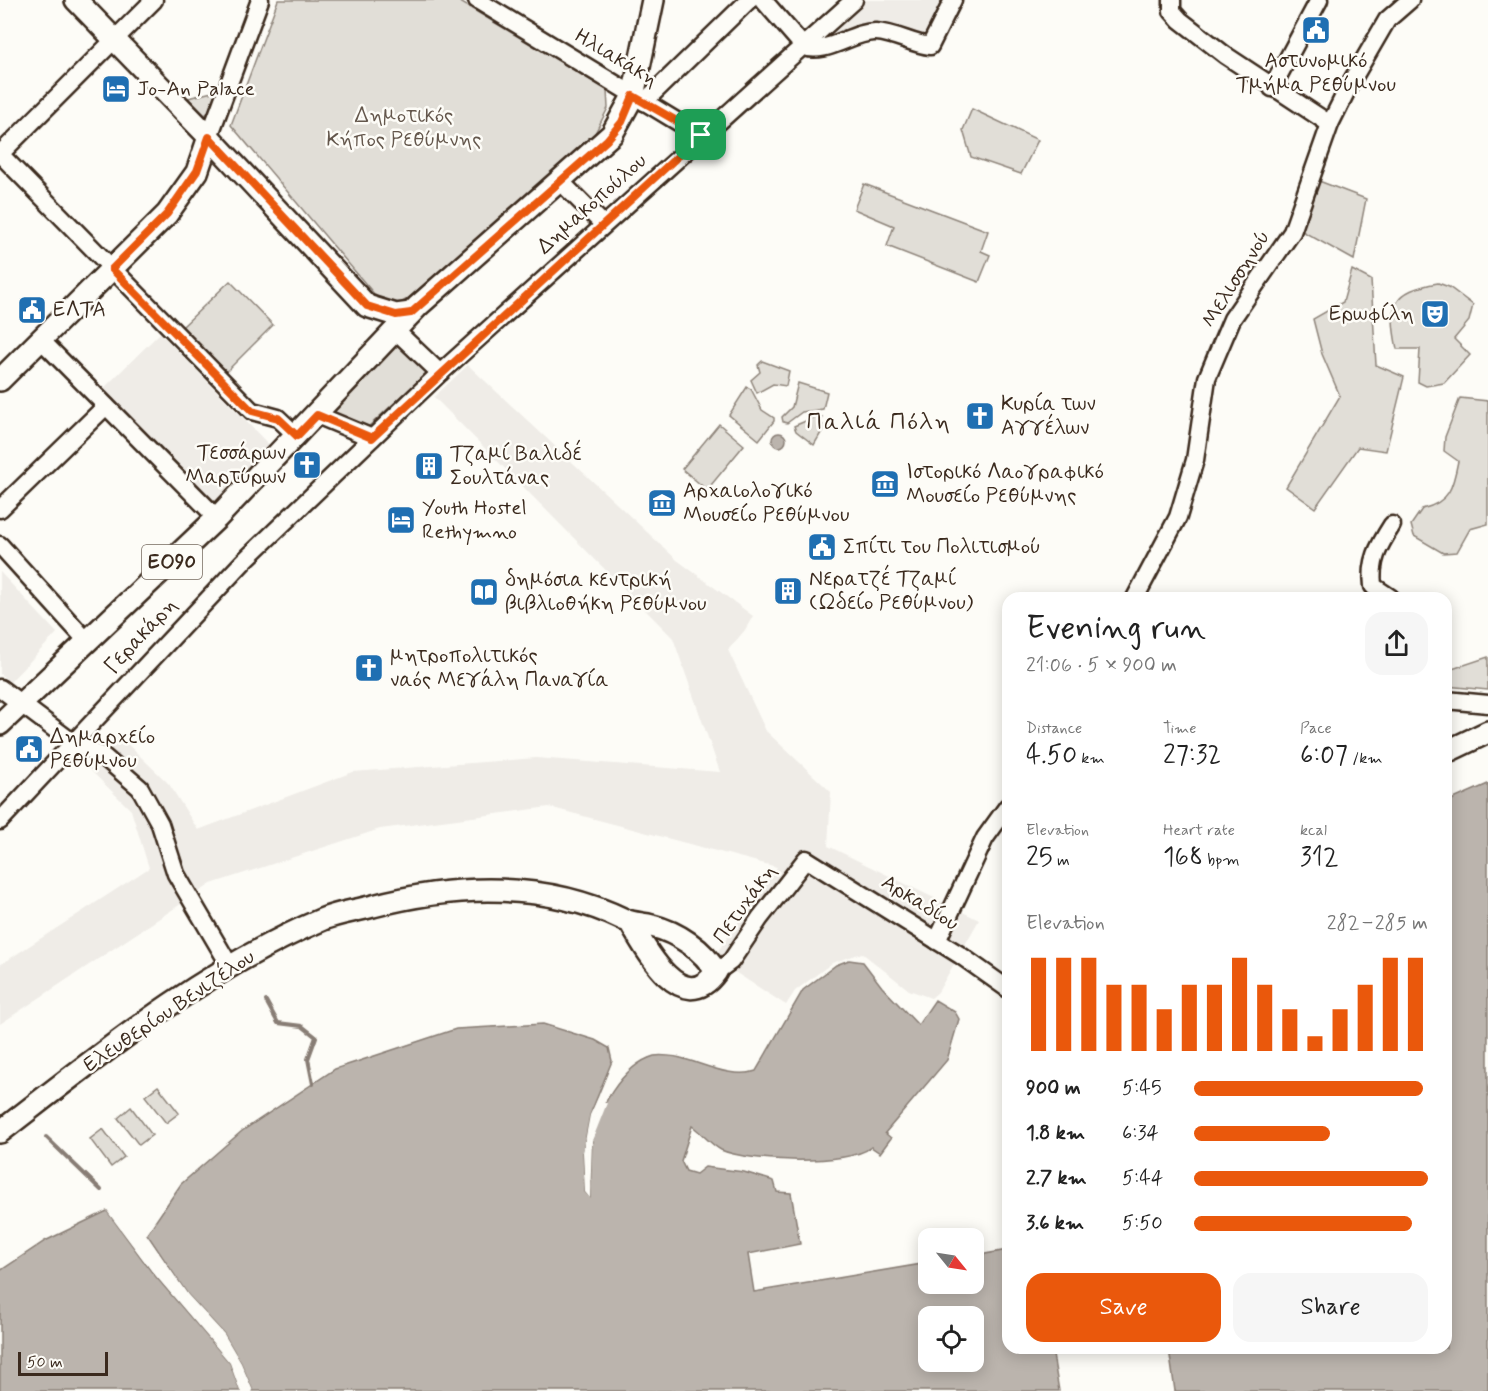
<!DOCTYPE html>
<meta charset="utf-8">
<style>
:root{--surface:#fff;--page:#f6f6f6;--text:#222;--muted:#767676;--accent:#ea580c}
body{margin:0;font-family:Mynerve,sans-serif;background:var(--page);color:var(--text);height:100vh;display:flex;flex-direction:column;font-size:22px;white-space:nowrap}
*{box-sizing:border-box;margin:0}
p{font-size:20px;color:var(--muted)}
.icon{flex:none;width:33px;height:33px;fill:none;stroke:currentColor;stroke-width:2;stroke-linecap:round;stroke-linejoin:round}
.map{position:relative;flex:1;overflow:hidden}
.drawer{position:absolute;left:1002px;top:592px;width:450px;height:762px;display:flex;flex-direction:column;background:var(--surface);border-radius:18px;box-shadow:0 3px 15px #0003}
.drawer>*{flex:none}
.needle{width:39px;rotate:120deg}
.fabs{position:absolute;left:918px;top:1228px;display:grid;gap:12px}
.fabs a{display:grid;place-items:center;width:66px;height:66px;border-radius:12px;background:var(--surface);box-shadow:0 3px 15px #0003;font-size:30px}
.scale{position:absolute;left:18px;bottom:15px;width:90px;box-sizing:border-box;padding-left:6px;border:3px solid #3b2a1e;border-top:0;font-size:16px;line-height:21px;white-space:nowrap;color:#3b2a1e;-webkit-text-stroke:4px #fdfcf7;paint-order:stroke}
.pin{position:absolute;display:grid;place-items:center;width:51px;height:51px;color:#fff;margin:-26px;border-radius:12px;box-shadow:0 3px 9px #0006}
.round{display:grid;place-items:center;flex:none;width:63px;height:63px;border-radius:18px;background:var(--page)}
.overview{display:flex;align-items:center;justify-content:space-between;height:102px;padding:0 24px}
h1{font-size:33px;font-weight:600;line-height:45px}
.figures{display:grid;grid-template-columns:repeat(3,1fr);gap:9px;height:102px;padding:6px 24px}
.figures div{display:grid;align-content:center}
.figures b{font-size:26px;font-weight:600}
.figures small{font-size:16px;font-weight:400}
.figures p{font-size:16px}
.chart{height:168px;padding:12px 24px}
.chart p{display:flex;justify-content:space-between}
.chart svg{width:100%;height:108px;margin-top:6px;stroke:var(--accent);stroke-width:6}
.primary-button{display:flex;gap:12px;margin-top:auto;padding:12px 24px}
.primary-button a{flex:1;height:69px;border-radius:18px;background:var(--accent);color:#fff;font-size:24px;font-weight:600;line-height:69px;text-align:center}
.primary-button a+a{background:var(--page);color:var(--text)}
ul{padding:0 24px;list-style:none;font-size:20px}
li{display:grid;grid-template-columns:96px 72px 1fr;align-items:center;height:45px}
li i{height:15px;border-radius:8px;background:var(--accent)}
.map>svg:first-child{display:block}
.built{fill:#efece7}
.green{fill:#e1ded7;stroke:#8e847a;stroke-width:1.5}
.water{fill:#bbb4ad;stroke:#887d74;stroke-width:1.5;fill-rule:evenodd}
.pier{fill:#fdfcf7}
.lines{fill:none;stroke-linecap:round;stroke-linejoin:round}
.stream{stroke:#887d74;stroke-width:4}
.minor-casing{stroke:#3b2a1e;stroke-width:21}
.major-casing{stroke:#3b2a1e;stroke-width:26}
.minor{stroke:#fdfcf7;stroke-width:16}
.major{stroke:#fdfcf7;stroke-width:21}
.route-casing{stroke:#fff;stroke-width:12}
.route{stroke:#ea580c;stroke-width:8}
.labels{text-anchor:middle;dominant-baseline:central;stroke-width:5;stroke-linejoin:round;paint-order:stroke}
.shield{fill:#fdfcf7;stroke:#75695f;stroke-width:1.5}
.shield-label{font-size:20px;font-weight:bold;fill:#3b2a1e}
.street-label{font-size:21px;fill:#3b2a1e;stroke:#fdfcf7}
.poi-label{font-size:21px;fill:#3b2a1e;stroke:#fdfcf7;text-anchor:start}
.park-label{font-size:21px;fill:#64574c;stroke:#fdfcf7}
.quarter-label{font-size:24px;letter-spacing:1.5px;fill:#3b2a1e;stroke:#fdfcf7}
</style>
<div class="map">
<svg width="1488" height="1391" viewBox="0 0 1488 1391">
<rect width="100%" height="100%" fill="#fdfcf7"/>
<filter id="ink" filterUnits="userSpaceOnUse"><feTurbulence type="fractalNoise" baseFrequency=".0167" numOctaves="2"/><feDisplacementMap in="SourceGraphic" scale="12" xChannelSelector="R" yChannelSelector="G"/><feConvolveMatrix kernelMatrix="1 2 1 2 8 2 1 2 1" color-interpolation-filters="sRGB"/></filter>
<g filter="url(#ink)">
<g class="built">
<polygon points="860,0 947,0 927,39 899,27 874,26 834,36 828,29"/>
<polygon points="160,333 271,447 211,506 100,392"/>
<polygon points="468,365 677,560 753,616 745,630 728,650 766,731 831,792 828,846 979,920 938,992 931,998 909,990 862,953 832,963 795,991 786,1005 713,958 777,867 549,807 380,829 211,884 0,1024 0,965 149,868 131,810 83,763 116,733 169,784 198,830 353,772 536,758 720,772 673,638 434,397"/>
<polygon points="0,572 57,633 10,682 0,674"/>
</g>
<g class="green">
<polygon points="278,0 457,0 607,90 608,108 594,135 411,296 398,305 384,301 375,295 231,125"/>
<polygon points="216,91 211,110 205,115 188,98"/>
<polygon points="972,109 1038,140 1021,174 971,157 963,130"/>
<polygon points="1319,181 1366,199 1354,260 1300,230"/>
<polygon points="864,184 988,231 981,251 990,255 979,282 887,246 894,226 854,209"/>
<polygon points="1352,270 1371,280 1376,365 1404,377 1386,451 1358,447 1315,508 1286,487 1340,396 1322,354 1313,319 1343,302"/>
<polygon points="230,281 273,325 226,372 182,327"/>
<path d="M 1438,283 L 1449,287 L 1473,305 L 1469,321 L 1454,339 L 1470,355 L 1444,383 L 1426,386 L 1418,382 L 1420,349 L 1397,349 C 1388,305 1392,291 1438,283 Z"/>
<polygon points="392,336 428,372 368,427 329,411"/>
<polygon points="762,361 789,371 786,386 773,384 757,393 751,380 760,372 758,365"/>
<polygon points="798,383 827,392 823,409 802,412 787,423 783,422 782,417 792,407"/>
<polygon points="747,387 751,389 762,410 774,418 774,421 759,440 729,415"/>
<path d="M 1460,398 L 1488,401 L 1488,524 L 1470,529 L 1457,552 L 1443,553 L 1414,536 L 1411,525 L 1422,509 C 1450,502 1453,487 1458,461 L 1444,451 L 1445,437 Z"/>
<polygon points="815,417 822,417 819,423 825,426 814,445 796,431 794,426"/>
<polygon points="719,424 744,445 707,490 682,469"/>
<polygon points="1488,657 1488,690 1446,686 1446,671"/>
<polygon points="158,1086 179,1113 166,1123 145,1096"/>
<polygon points="131,1107 152,1135 139,1145 118,1118"/>
<polygon points="103,1129 124,1157 111,1167 90,1139"/>
</g>
<g class="water">
<circle cx="779" cy="440" r="7"/>
<polygon points="1488,784 1488,1391 1175,1391 1169,1349 1446,1348 1446,809 1451,800"/>
<path d="M 849,960 L 863,962 L 882,987 L 918,1025 L 935,1000 L 955,1012 L 959,1019 L 947,1060 L 885,1133 L 891,1138 L 880,1153 L 871,1147 C 850,1166 747,1162 721,1150 C 711,1145 702,1133 692,1126 L 681,1161 L 686,1171 L 696,1174 L 705,1167 L 744,1172 L 774,1181 L 777,1192 L 791,1193 L 800,1244 L 748,1254 L 754,1292 L 928,1263 L 928,1284 L 974,1284 L 974,1256 L 1008,1250 L 1008,1348 L 1052,1349 L 1059,1391 L 253,1391 L 241,1363 L 224,1334 L 188,1295 L 147,1234 L 181,1184 L 242,1131 L 335,1069 L 456,1029 L 543,1024 L 595,1040 L 609,1048 L 612,1061 L 590,1115 L 583,1152 L 585,1192 L 590,1197 C 591,1179 591,1161 592,1142 C 595,1112 623,1065 654,1056 C 661,1055 674,1056 681,1058 C 704,1064 733,1079 756,1071 L 803,990 L 836,965 ZM 928,1317 L 974,1317 L 974,1362 L 928,1362 Z"/>
<polygon points="107,1211 151,1271 230,1363 240,1391 0,1391 0,1271 45,1241"/>
</g>
<g class="pier">
<polygon points="598,1098 600,1102 593,1116 586,1153 588,1186 589,1140 598,1113 603,1103 607,1103 592,1141 590,1198 585,1192 583,1152 590,1115"/>
<polygon points="107,1211 113,1215 154,1269 232,1361 243,1391 240,1391 230,1363 151,1270"/>
<polygon points="145,1233 188,1295 224,1334 241,1363 253,1391 250,1391 239,1364 221,1336 186,1296"/>
</g>
<g class="lines">
<g class="stream">
<polyline points="266,1001 278,1023 302,1026 316,1037 308,1059 313,1084"/>
<polyline points="46,1137 101,1190"/>
</g>
<g class="minor-casing">
<g id="minor">
<polyline points="477,0 701,136"/>
<polyline points="763,0 804,47"/>
<polyline points="1172,0 1172,11 1180,20 1225,55 1330,124"/>
<path d="M 804,47 C 827,55 853,31 876,32 C 895,33 912,44 930,46 L 953,0"/>
<polyline points="1272,88 1319,0"/>
<polyline points="644,102 749,0"/>
<polyline points="209,137 260,0"/>
<polyline points="0,154 252,411 278,418 297,436"/>
<polyline points="0,154 154,0"/>
<polyline points="560,181 603,224"/>
<polyline points="394,329 440,373"/>
<polyline points="42,341 217,518"/>
<polyline points="317,415 372,438"/>
<polyline points="0,509 106,406"/>
<polyline points="0,545 86,640"/>
<polyline points="1135,598 1178,517 1195,460 1207,378 1232,319 1292,232 1330,124 1351,82 1387,20 1410,0"/>
<path d="M 1391,598 L 1373,586 C 1370,561 1378,547 1392,525"/>
<polyline points="0,688 72,742 104,757 140,788 160,824 176,874 230,966"/>
<polyline points="1446,700 1488,704"/>
<polyline points="0,821 244,561 440,373 854,0"/>
<polyline points="937,941 985,838 1008,806"/>
<polyline points="716,972 731,961 760,918 806,859 960,955 1008,989"/>
</g>
</g>
<g class="major-casing">
<g id="major">
<polyline points="76,0 209,137 367,306 396,315 411,313"/>
<polyline points="0,380 167,214 197,172 209,137"/>
<polyline points="0,724 217,518 418,306 612,134 633,96 653,0"/>
<polyline points="1446,752 1488,732"/>
<path d="M 0,1132 C 101,1054 203,970 321,920 C 337,913 356,911 373,906 C 458,884 545,881 625,920 C 634,924 643,923 652,926 C 677,932 704,950 716,972 C 683,1018 646,951 630,922"/>
</g>
</g>
<use href="#minor" class="minor"/>
<use href="#major" class="major"/>
</g>
</g>
<g class="lines" filter="url(#ink)">
<g class="route-casing">
<polygon id="route" points="633,96 701,135 372,438 317,415 297,436 278,418 252,411 112,269 167,214 197,171 209,137 367,306 396,315 411,313 607,140 622,122"/>
</g>
<use href="#route" class="route"/>
</g>
<defs>
<g id="civic-square" transform="scale(1.5)"><rect x="-9" y="-9" width="18" height="18" rx="4" fill="#1f6fb2" stroke="#fdfcf7"/><path d="M-.6-6.5H3V-4.5H.6V-3L4-1V1h2V6H-6V1h2V-1L-.6-3ZM-1.2 2.5V6h2.4V2.5Z" fill="#fff"/></g>
<g id="hotel-square" transform="scale(1.5)"><rect x="-9" y="-9" width="18" height="18" rx="4" fill="#1f6fb2" stroke="#fdfcf7"/><path d="M-6-4.5h1.5V1H6V5H4.5V3h-9V5H-6ZM-4 0a1.8 1.8 0 1 1 3.6 0ZM.5 0V-2.5h3Q6-2.5 6 0Z" fill="#fff"/></g>
<g id="theatre-square" transform="scale(1.5)"><rect x="-9" y="-9" width="18" height="18" rx="4" fill="#1f6fb2" stroke="#fdfcf7"/><path d="M-5-5.5Q0-4 5-5.5V0Q5 5 0 6Q-5 5-5 0ZM-3.3-2.5H-1v1.5H-3.3ZM1-2.5H3.3v1.5H1ZM-2.8 1Q0 5.5 2.8 1Z" fill="#fff"/></g>
<g id="church-square" transform="scale(1.5)"><rect x="-9" y="-9" width="18" height="18" rx="4" fill="#1f6fb2" stroke="#fdfcf7"/><path d="M-1.2-6h2.4v3.5h3.3v2.4h-3.3V6h-2.4V-.1h-3.3v-2.4h3.3Z" fill="#fff"/></g>
<g id="building-square" transform="scale(1.5)"><rect x="-9" y="-9" width="18" height="18" rx="4" fill="#1f6fb2" stroke="#fdfcf7"/><path d="M-4-6H4V6H1V3H-1V6H-4ZM-2.5-4.3h1.7v1.8h-1.7ZM.8-4.3h1.7v1.8H.8ZM-2.5-1h1.7V.8h-1.7ZM.8-1h1.7V.8H.8Z" fill="#fff"/></g>
<g id="museum-square" transform="scale(1.5)"><rect x="-9" y="-9" width="18" height="18" rx="4" fill="#1f6fb2" stroke="#fdfcf7"/><path d="M0-6L6-3V-2H-6V-3ZM-5-1h2V3h-2ZM-1-1h2V3h-2ZM3-1h2V3H3ZM-6 4H6V6H-6Z" fill="#fff"/></g>
<g id="library-square" transform="scale(1.5)"><rect x="-9" y="-9" width="18" height="18" rx="4" fill="#1f6fb2" stroke="#fdfcf7"/><path d="M-6-4Q-3-5.5-.7-3.5V5Q-3 3-6 4ZM6-4Q3-5.5 .7-3.5V5Q3 3 6 4Z" fill="#fff"/></g>
</defs>
<g fill-rule="evenodd">
<use href="#civic-square" x="1316" y="30"/>
<use href="#hotel-square" x="116" y="89"/>
<use href="#civic-square" x="32" y="310"/>
<use href="#theatre-square" x="1435" y="314"/>
<use href="#church-square" x="980" y="416"/>
<use href="#church-square" x="307" y="465"/>
<use href="#building-square" x="429" y="466"/>
<use href="#museum-square" x="885" y="484"/>
<use href="#museum-square" x="662" y="503"/>
<use href="#hotel-square" x="401" y="520"/>
<use href="#civic-square" x="822" y="547"/>
<use href="#building-square" x="788" y="591"/>
<use href="#library-square" x="484" y="592"/>
<use href="#church-square" x="369" y="668"/>
<use href="#civic-square" x="29" y="749"/>
</g>
<g class="labels">
<rect class="shield" x="142" y="545" width="60" height="34" rx="4.5"/>
<g class="shield-label">
<text x="172" y="562">ΕΟ90</text>
</g>
<g class="street-label">
<text transform="translate(616 58) rotate(31)">Ηλιακάκη</text>
<text transform="translate(592 204) rotate(-42)">Δημακοπούλου</text>
<text transform="translate(1236 279) rotate(-58)">Μελισσηνού</text>
<text transform="translate(141 636) rotate(-47)">Γερακάρη</text>
<text transform="translate(920 903) rotate(32)">Αρκαδίου</text>
<text transform="translate(745 904) rotate(-54)">Πετυχάκη</text>
<text transform="translate(169 1011) rotate(-34)">Ελευθερίου Βενιζέλου</text>
</g>
<g class="poi-label">
<text x="1316" y="61" text-anchor="middle">Αστυνομικό<tspan x="1316" dy="24">Τμήμα Ρεθύμνου</tspan></text>
<text x="137" y="89">Jo-An Palace</text>
<text x="53" y="310">ΕΛΤΑ</text>
<text x="1414" y="314" text-anchor="end">Ερωφίλη</text>
<text x="1001" y="404">Κυρία των<tspan x="1001" dy="24">Αγγέλων</tspan></text>
<text x="286" y="453" text-anchor="end">Τεσσάρων<tspan x="286" dy="24">Μαρτύρων</tspan></text>
<text x="450" y="454">Τζαμί Βαλιδέ<tspan x="450" dy="24">Σουλτάνας</tspan></text>
<text x="906" y="472">Ιστορικό Λαoγραφικό<tspan x="906" dy="24">Μουσείο Ρεθύμνης</tspan></text>
<text x="683" y="491">Αρχαιολογικό<tspan x="683" dy="24">Μουσείο Ρεθύμνου</tspan></text>
<text x="422" y="508">Youth Hostel<tspan x="422" dy="24">Rethymno</tspan></text>
<text x="843" y="547">Σπίτι του Πολιτισμού</text>
<text x="809" y="579">Νερατζέ Τζαμί<tspan x="809" dy="24">(Ωδείο Ρεθύμνου)</tspan></text>
<text x="505" y="580">δημόσια κεντρική<tspan x="505" dy="24">βιβλιοθήκη Ρεθύμνου</tspan></text>
<text x="390" y="656">μητροπολιτικός<tspan x="390" dy="24">ναός Μεγάλη Παναγία</tspan></text>
<text x="50" y="737">Δημαρχείο<tspan x="50" dy="24">Ρεθύμνου</tspan></text>
</g>
<g class="park-label">
<text x="404" y="116">Δημοτικός<tspan x="404" dy="24">Κήπος Ρεθύμνης</tspan></text>
</g>
<g class="quarter-label">
<text x="879" y="422">Παλιά Πόλη</text>
</g>
</g>
</svg>
<div class="fabs">
<a><svg class="needle" viewBox="-14 -14 28 28"><path d="M0-13l5 13h-10z" fill="#e53935"/><path d="M0 13l5-13h-10z" fill="#767676"/></svg></a>
<a><svg class="icon" aria-label="locate" viewBox="0 0 24 24"><circle cx="12" cy="12" r="6"/><path d="M12 2v4M12 18v4M2 12h4M18 12h4"/></svg></a>
</div>
<div class="scale">50 m</div>
<div class="pin" style="left:701px;top:135px;background:#1e9e55"><svg class="icon" aria-label="arrive" viewBox="0 0 24 24"><path d="M6 21V4h12l-3 4 3 4H6"/></svg></div>
<section class="drawer">
<div class="overview"><div><h1>Evening run</h1><p>21:06 · 5 × 900 m</p></div><a class="round"><svg class="icon" aria-label="share" viewBox="0 0 24 24"><path d="M12 15V3M7 8l5-5 5 5M5 13v7h14v-7"/></svg></a></div>
<div class="figures">
<div><p>Distance</p><b>4.50<small> km</small></b></div>
<div><p>Time</p><b>27:32</b></div>
<div><p>Pace</p><b>6:07<small> /km</small></b></div>
</div>
<div class="figures">
<div><p>Elevation</p><b>25<small> m</small></b></div>
<div><p>Heart rate</p><b>168<small> bpm</small></b></div>
<div><p>kcal</p><b>312</b></div>
</div>
<div class="chart"><p><span>Elevation</span>282–285 m</p>
<svg viewBox="0 0 160 44" preserveAspectRatio="none"><path d="M5 44V6M15 44V6M25 44V6M35 44V17M45 44V17M55 44V27M65 44V17M75 44V17M85 44V6M95 44V17M105 44V27M115 44V38M125 44V27M135 44V17M145 44V6M155 44V6"/></svg>
</div>
<ul>
<li><b>900 m</b>5:45<i style="width:98%"></i></li>
<li><b>1.8 km</b>6:34<i style="width:58%"></i></li>
<li><b>2.7 km</b>5:44<i style="width:100%"></i></li>
<li><b>3.6 km</b>5:50<i style="width:93%"></i></li>
</ul>
<div class="primary-button"><a>Save</a><a>Share</a></div>
</section>
</div>
